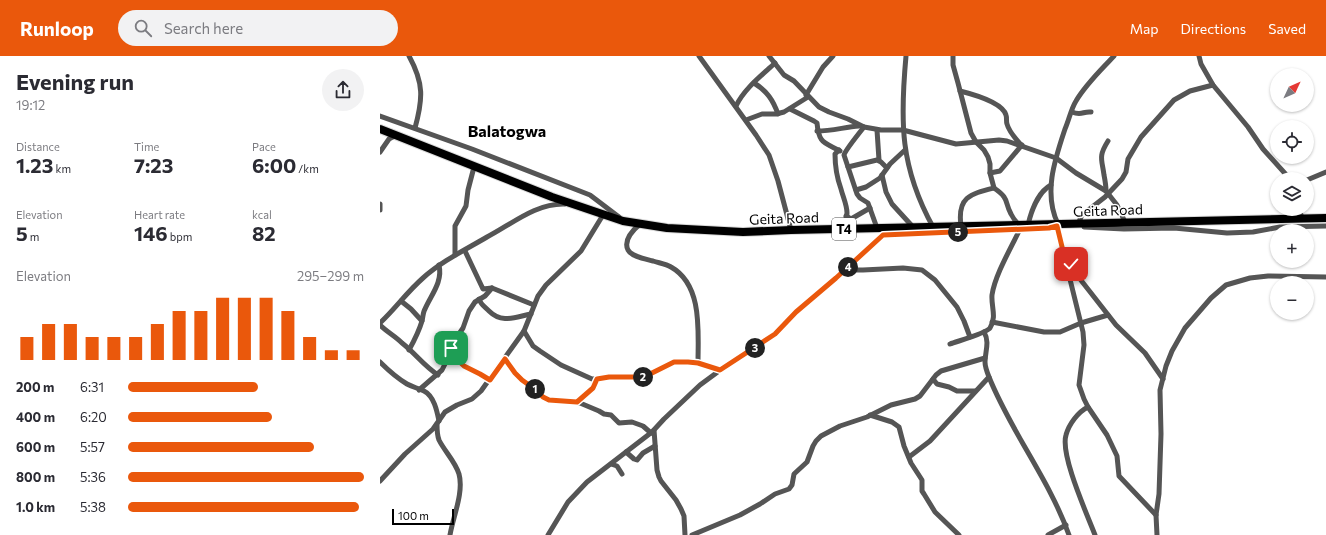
<!DOCTYPE html>
<meta charset="utf-8">
<style>
:root{--surface:#fff;--page:#f2f2f3;--text:#2b2b33;--muted:#7c7c81;--accent:#ea580c}
body{margin:0;font-family:Commissioner,sans-serif;background:var(--page);color:var(--text);height:100vh;display:flex;flex-direction:column;font-size:15px;white-space:nowrap}
*{box-sizing:border-box;margin:0}
p{font-size:13px;color:var(--muted)}
.icon{flex:none;width:22px;height:22px;fill:none;stroke:currentColor;stroke-width:2;stroke-linecap:round;stroke-linejoin:round}
.map{position:relative;flex:1;overflow:hidden}
.drawer{display:flex;flex-direction:column;background:var(--surface);width:380px}
.drawer>*{flex:none}
.needle{width:26px;rotate:46deg}
.controls{position:absolute;left:890px;top:12px;display:grid;gap:8px}
.controls a{display:grid;place-items:center;width:44px;height:44px;border-radius:50%;background:var(--surface);box-shadow:0 1px 3px #0004;font-size:20px}
.scale{position:absolute;left:12px;bottom:10px;width:62px;box-sizing:border-box;padding-left:4px;border:2px solid #000;border-top:0;font-size:11px;line-height:14px;white-space:nowrap;color:#000;-webkit-text-stroke:3px #fff;paint-order:stroke}
.pin{position:absolute;display:grid;place-items:center;width:34px;height:34px;color:#fff;margin:-17px;border-radius:8px;box-shadow:0 2px 6px #0006}
.km{position:absolute;width:20px;height:20px;margin:-10px;border-radius:50%;background:#222;color:#fff;font-size:11px;line-height:20px;text-align:center}
.round{display:grid;place-items:center;flex:none;width:42px;height:42px;border-radius:21px;background:var(--page)}
.headline{display:flex;align-items:center;justify-content:space-between;height:68px;padding:0 16px}
h1{font-size:22px;font-weight:700;line-height:30px}
.figures{display:grid;grid-template-columns:repeat(3,1fr);gap:6px;height:68px;padding:4px 16px}
.figures div{display:grid;align-content:center}
.figures b{font-size:20px;font-weight:700}
.figures small{font-size:11px;font-weight:400}
.figures p{font-size:11px}
.chart{height:112px;padding:8px 16px}
.chart p{display:flex;justify-content:space-between}
.chart svg{width:100%;height:72px;margin-top:4px;stroke:var(--accent);stroke-width:6}
ul{padding:0 16px;list-style:none;font-size:13px}
li{display:grid;grid-template-columns:64px 48px 1fr;align-items:center;height:30px}
li i{height:10px;border-radius:5px;background:var(--accent)}
header{display:flex;align-items:center;gap:24px;box-sizing:border-box;height:56px;padding:0 20px;background:var(--accent);color:#fff}
header strong{font-size:19px}
nav{display:flex;gap:22px;margin-inline-start:auto;font-size:14px}
.search{width:280px;height:36px;background:var(--page);display:flex;align-items:center;gap:10px;box-sizing:border-box;padding:0 14px;border-radius:22px;color:var(--muted);font-size:15px}
main{display:flex;flex:1;min-height:0}
.map>svg:first-child{display:block}
.lines{fill:none;stroke-linecap:round;stroke-linejoin:round}
.trunk-casing{stroke:#dbdbdb;stroke-width:10}
.minor{stroke:#555;stroke-width:5}
.trunk{stroke:#000;stroke-width:8}
.route-casing{stroke:#fff;stroke-width:8}
.route{stroke:#ea580c;stroke-width:5}
.labels{text-anchor:middle;dominant-baseline:central;stroke-width:3;stroke-linejoin:round;paint-order:stroke}
.shield{fill:#fff;stroke:#4c4c4c;stroke-width:1}
.shield-label{font-size:13px;font-weight:bold;fill:#000}
.street-label{font-size:14px;fill:#000;stroke:#fff}
.quarter-label{font-size:16px;font-weight:bold;fill:#000;stroke:#fff}
</style>
<header>
<strong>Runloop</strong>
<div class="search"><svg class="icon" aria-label="search" viewBox="0 0 24 24"><circle cx="10" cy="10" r="6"/><path d="M15 15l6 6"/></svg>Search here</div>
<nav><a>Map</a><a>Directions</a><a>Saved</a></nav>
</header>
<main>
<section class="drawer">
<div class="headline"><div><h1>Evening run</h1><p>19:12</p></div><a class="round"><svg class="icon" aria-label="share" viewBox="0 0 24 24"><path d="M12 15V3M7 8l5-5 5 5M5 13v7h14v-7"/></svg></a></div>
<div class="figures">
<div><p>Distance</p><b>1.23<small> km</small></b></div>
<div><p>Time</p><b>7:23</b></div>
<div><p>Pace</p><b>6:00<small> /km</small></b></div>
</div>
<div class="figures">
<div><p>Elevation</p><b>5<small> m</small></b></div>
<div><p>Heart rate</p><b>146<small> bpm</small></b></div>
<div><p>kcal</p><b>82</b></div>
</div>
<div class="chart"><p><span>Elevation</span>295–299 m</p>
<svg viewBox="0 0 160 44" preserveAspectRatio="none"><path d="M5 44V30M15 44V22M25 44V22M35 44V30M45 44V30M55 44V30M65 44V22M75 44V14M85 44V14M95 44V6M105 44V6M115 44V6M125 44V14M135 44V30M145 44V38M155 44V38"/></svg>
</div>
<ul>
<li><b>200 m</b>6:31<i style="width:55%"></i></li>
<li><b>400 m</b>6:20<i style="width:61%"></i></li>
<li><b>600 m</b>5:57<i style="width:79%"></i></li>
<li><b>800 m</b>5:36<i style="width:100%"></i></li>
<li><b>1.0 km</b>5:38<i style="width:98%"></i></li>
</ul>
</section>
<div class="map">
<svg width="946" height="479" viewBox="0 0 946 479">
<rect width="100%" height="100%" fill="#fff"/>
<g class="lines">
<g class="trunk-casing">
<polyline id="trunk" points="0,73 172,141 243,165 287,172 363,176 411,174 946,162"/>
</g>
<g class="minor">
<path d="M 29,0 C 44,27 43,43 35,72"/>
<polyline points="319,0 376,79 389,99 398,125 411,174"/>
<polyline points="389,0 404,19 414,25 439,51 449,56 468,63 484,71 501,74 523,74 576,88 619,84 627,85 676,102 696,117 726,135 737,149 745,166"/>
<path d="M 526,0 C 520,66 520,111 553,171"/>
<polyline points="573,0 573,9 578,27 591,77 596,86 604,94 608,101 610,108 610,117 614,132"/>
<polyline points="819,0 821,8 833,29 868,71 883,93 910,123"/>
<path d="M 374,27 C 387,35 393,44 398,58"/>
<path d="M 580,35 C 592,38 622,46 626,59 C 627,62 626,65 627,68 C 629,76 636,83 641,89"/>
<polyline points="426,39 443,11 453,0"/>
<path d="M 356,50 C 364,33 381,20 395,7"/>
<path d="M 410,53 L 434,65 L 437,67 C 439,88 444,86 460,95"/>
<path d="M 692,56 C 702,60 703,55 711,56"/>
<polyline points="0,60 92,93 210,139 239,161"/>
<polyline points="366,64 382,58 396,58 404,56 428,41"/>
<path d="M 484,71 C 480,76 465,95 464,99 L 477,138 L 480,142 L 488,147 L 497,172"/>
<polyline points="497,74 499,104"/>
<path d="M 437,75 C 452,75 465,71 479,70"/>
<path d="M 459,94 L 455,98 C 455,110 457,122 461,133 C 463,141 467,149 467,157 C 467,162 464,168 463,173"/>
<polyline points="0,96 9,83 16,79"/>
<polyline points="468,111 497,104 501,106 507,112"/>
<polyline points="610,117 620,115 642,89"/>
<polyline points="502,119 506,136 512,148 533,171"/>
<polyline points="927,124 946,116"/>
<polyline points="476,134 486,131 500,122 510,108 525,94"/>
<path d="M 726,135 C 726,129 725,124 724,119 C 722,103 718,101 728,85"/>
<polyline points="0,148 0,154"/>
<polyline points="919,153 922,162"/>
<polyline points="466,160 471,163 490,152"/>
<path d="M 260,168 C 253,174 243,184 248,194 C 252,201 266,203 273,205 C 279,207 286,208 291,211 C 323,229 318,276 318,307"/>
<path d="M 678,168 C 663,137 675,103 685,73 C 689,64 691,53 696,45 C 706,28 721,14 734,0"/>
<polyline points="698,168 702,159 725,141 742,123 746,116 748,103 761,81 794,44 810,35 833,29"/>
<path d="M 648,169 C 651,156 658,136 671,129"/>
<path d="M 581,170 C 577,141 590,138 614,132 C 630,143 624,145 631,158 C 633,162 636,166 639,169"/>
<polyline points="677,170 684,199 700,223 736,269 765,297 783,323"/>
<polyline points="704,171 744,173 794,172 847,177 873,176 900,171 946,170"/>
<polyline points="504,179 669,172 674,171"/>
<polyline points="85,195 103,233 112,232 117,234 154,249"/>
<polyline points="75,199 75,170 86,150 88,134 94,111 96,111"/>
<polyline points="684,199 703,276 704,289 699,329 704,343 708,351 727,379 737,400 739,420 776,459"/>
<polyline points="465,214 483,214 523,212 542,214 555,224 577,251 584,265 590,281"/>
<path d="M 99,243 C 101,249 105,251 109,255 C 122,268 135,261 151,258"/>
<polyline points="21,245 31,253 42,265"/>
<polyline points="612,266 664,276 680,276 701,267 728,259"/>
<path d="M 0,267 C 15,253 27,236 43,222 C 62,205 85,194 107,181 C 132,168 156,147 185,148"/>
<path d="M 0,269 C 7,276 15,280 22,287 C 35,297 44,310 58,319"/>
<polyline points="144,275 153,290 160,295 181,309 212,323 265,321 294,306 308,306 318,307 340,314"/>
<path d="M 604,276 C 610,286 605,296 605,306 C 605,311 607,316 609,321 C 631,376 669,423 689,479"/>
<path d="M 570,288 C 578,285 607,277 610,272 C 617,261 611,250 612,239 C 615,219 631,192 640,173"/>
<path d="M 29,294 C 34,285 39,275 42,265 C 43,261 43,256 45,253 C 51,239 63,226 59,209"/>
<polyline points="70,297 88,312 100,318 110,324"/>
<polyline points="125,303 135,317 142,324 156,334 163,341 169,344 189,345 200,347 219,355 224,358 231,359 239,367 252,366 263,370 271,377"/>
<path d="M 0,306 C 8,314 17,322 27,328 C 32,331 38,332 44,335 C 54,340 57,355 59,365"/>
<polyline points="553,323 557,328 569,331 577,335 595,335"/>
<polyline points="39,334 62,314 68,302 73,287 83,272 89,255 95,246 105,240 112,232"/>
<polyline points="197,346 212,334 217,323"/>
<path d="M 708,351 C 698,356 689,368 686,379 C 680,399 707,458 715,479"/>
<polyline points="490,359 512,366 519,371 524,390 531,407 542,424 542,435 544,438 555,456 579,479"/>
<path d="M 57,368 C 57,373 57,379 59,384 C 65,396 75,405 79,418 C 84,436 73,461 70,479"/>
<polyline points="274,374 277,414 279,421 281,425 296,444 301,453 304,460 305,479"/>
<polyline points="246,396 254,403 257,404 263,397 275,390"/>
<polyline points="529,401 550,385 609,321"/>
<polyline points="231,408 237,410 242,418"/>
<polyline points="0,425 25,398 53,373 65,356 77,349 92,343 101,335 144,275 158,240 166,229 201,195 223,159"/>
<polyline points="168,479 188,446 207,426 272,376 284,363 320,329 339,315 395,278 416,256 456,222 503,179 514,173"/>
<polyline points="312,479 360,459 380,448 395,438 409,433 412,429 414,418 427,406 433,390 436,385 441,380 460,370 487,361 511,349 535,343 540,340 556,319 561,315 605,302"/>
<polyline points="668,479 686,469"/>
<polyline points="777,479 776,459 779,438 781,378 780,334 786,310 792,295 805,272 831,242 846,229 870,222 888,220 946,221"/>
</g>
<use href="#trunk" class="trunk"/>
</g>
<g class="lines">
<g class="route-casing">
<polyline id="route" points="71,292 70,297 84,310 100,318 110,324 125,303 135,317 142,324 156,334 163,341 169,344 197,346 213,332 217,323 229,321 264,321 294,306 308,306 318,307 340,314 395,278 416,256 456,222 503,179 669,172 677,170 684,199 691,208"/>
</g>
<use href="#route" class="route"/>
</g>
<g class="labels">
<rect class="shield" x="452" y="162" width="24" height="22" rx="3"/>
<g class="shield-label">
<text x="464" y="173">T4</text>
</g>
<g class="street-label">
<text transform="translate(728 154) rotate(-2)">Geita Road</text>
<text transform="translate(404 162) rotate(-2)">Geita Road</text>
</g>
<g class="quarter-label">
<text x="127" y="74">Balatogwa</text>
</g>
</g>
</svg>
<div class="controls">
<a><svg class="needle" viewBox="-14 -14 28 28"><path d="M0-13l5 13h-10z" fill="#e53935"/><path d="M0 13l5-13h-10z" fill="#7c7c81"/></svg></a>
<a><svg class="icon" aria-label="locate" viewBox="0 0 24 24"><circle cx="12" cy="12" r="6"/><path d="M12 2v4M12 18v4M2 12h4M18 12h4"/></svg></a>
<a><svg class="icon" aria-label="layers" viewBox="0 0 24 24"><path d="M12 4l9 5-9 5-9-5zM3 14l9 5 9-5"/></svg></a>
<a>+</a>
<a>−</a>
</div>
<div class="scale">100 m</div>
<div class="pin" style="left:71px;top:292px;background:#1e9e55"><svg class="icon" aria-label="arrive" viewBox="0 0 24 24"><path d="M6 21V4h12l-3 4 3 4H6"/></svg></div>
<div class="pin" style="left:691px;top:208px;background:#d93025"><svg class="icon" aria-label="check" viewBox="0 0 24 24"><path d="M5 12l5 5 9-10"/></svg></div>
<b class="km" style="left:155px;top:333px">1</b>
<b class="km" style="left:263px;top:321px">2</b>
<b class="km" style="left:375px;top:292px">3</b>
<b class="km" style="left:468px;top:211px">4</b>
<b class="km" style="left:578px;top:176px">5</b>
</div>
</main>
